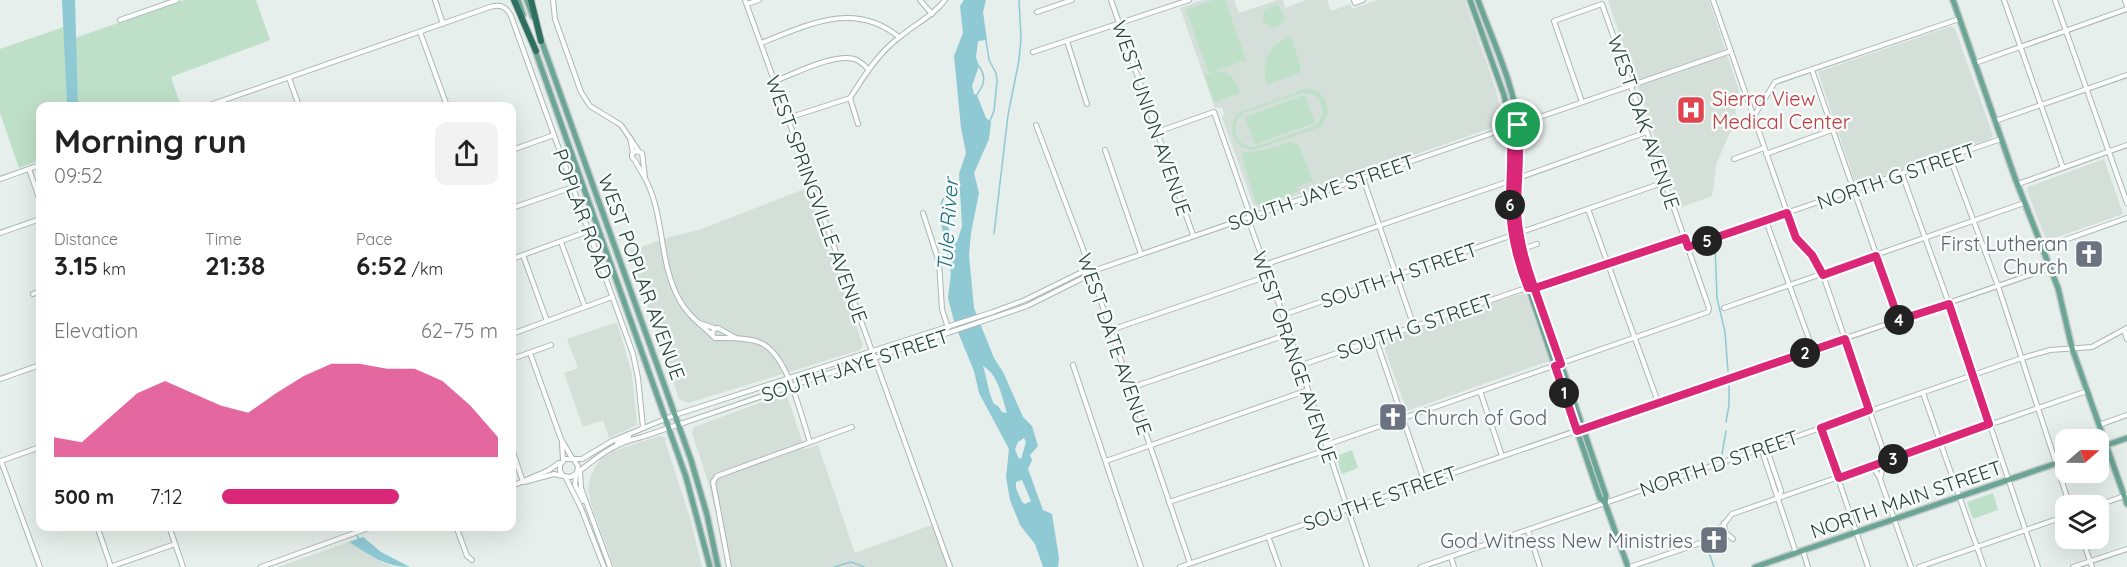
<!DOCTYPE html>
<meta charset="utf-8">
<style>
:root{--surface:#fff;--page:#f2f2f2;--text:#222;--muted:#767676;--accent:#db2777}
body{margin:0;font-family:Quicksand,sans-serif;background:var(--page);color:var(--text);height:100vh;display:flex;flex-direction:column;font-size:22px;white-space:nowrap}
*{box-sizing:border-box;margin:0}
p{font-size:20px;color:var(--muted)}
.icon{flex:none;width:33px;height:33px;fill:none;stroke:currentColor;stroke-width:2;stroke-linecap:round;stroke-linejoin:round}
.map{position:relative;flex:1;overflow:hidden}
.drawer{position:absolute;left:36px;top:102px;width:480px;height:429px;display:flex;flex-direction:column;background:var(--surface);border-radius:12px;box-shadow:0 6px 24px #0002}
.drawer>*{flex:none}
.needle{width:39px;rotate:70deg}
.fabs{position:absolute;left:2055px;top:429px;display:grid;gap:12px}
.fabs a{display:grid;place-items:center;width:54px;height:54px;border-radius:12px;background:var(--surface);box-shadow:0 6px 24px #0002;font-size:30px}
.pin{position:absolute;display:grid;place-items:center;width:51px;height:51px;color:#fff;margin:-26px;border:3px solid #fff;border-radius:50%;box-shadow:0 2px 6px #0007}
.km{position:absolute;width:30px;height:30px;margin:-15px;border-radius:50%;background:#222;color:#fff;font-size:16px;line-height:30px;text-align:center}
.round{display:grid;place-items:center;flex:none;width:63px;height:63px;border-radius:12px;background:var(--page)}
.overview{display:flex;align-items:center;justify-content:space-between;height:102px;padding:0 18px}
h1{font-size:33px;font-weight:700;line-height:45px}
.metrics{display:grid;grid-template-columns:repeat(3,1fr);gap:9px;height:102px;padding:6px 18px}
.metrics div{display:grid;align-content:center}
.metrics b{font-size:26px;font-weight:700}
.metrics small{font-size:16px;font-weight:400}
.metrics p{font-size:16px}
.chart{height:168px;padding:12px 18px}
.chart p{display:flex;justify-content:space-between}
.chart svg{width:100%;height:108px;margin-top:6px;fill:var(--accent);opacity:.7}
ul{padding:0 18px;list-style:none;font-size:20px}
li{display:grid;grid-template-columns:96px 72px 1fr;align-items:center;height:45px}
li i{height:15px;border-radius:8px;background:var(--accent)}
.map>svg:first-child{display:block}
.built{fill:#d4dfda}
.green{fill:#bfe0c8;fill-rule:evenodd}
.water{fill:#8ec9d4;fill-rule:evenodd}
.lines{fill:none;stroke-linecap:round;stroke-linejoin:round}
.stream{stroke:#8ec9d4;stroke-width:1.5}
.minor-casing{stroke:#a8b8b2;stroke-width:6}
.major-casing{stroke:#c2cac8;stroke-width:8}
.highway-casing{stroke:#c2cac8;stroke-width:8}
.minor{stroke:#fff;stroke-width:4}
.major{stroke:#6aa596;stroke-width:5}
.highway{stroke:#2f6f62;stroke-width:6}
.route-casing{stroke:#fff;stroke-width:12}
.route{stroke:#db2777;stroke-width:8}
.labels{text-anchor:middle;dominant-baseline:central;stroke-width:5;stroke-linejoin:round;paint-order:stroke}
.health-label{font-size:20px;fill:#be3a42;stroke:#f7fbf9;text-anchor:start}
.street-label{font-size:20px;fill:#24423a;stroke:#f7fbf9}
.worship-label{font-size:20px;fill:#5b616d;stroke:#f7fbf9;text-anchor:end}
.water-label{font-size:21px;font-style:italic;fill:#1c6f80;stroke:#f7fbf9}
</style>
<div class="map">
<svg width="2127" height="567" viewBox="0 0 2127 567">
<rect width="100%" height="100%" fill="#e6efeb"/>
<g class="built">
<polygon points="1203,0 1234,0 1239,13 1278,0 1283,0 1285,8 1306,0 1327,0 1331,11 1350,4 1352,9 1377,0 1465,0 1495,87 1504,122 1503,124 1258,209 1254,206 1222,118 1224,114 1222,108 1215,108 1180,8"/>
<polygon points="1608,0 1709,0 1740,94 1735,101 1736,119 1717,162 1712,196 1679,208"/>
<polygon points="1951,26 1955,29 1993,135 1991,139 1856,185 1818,72"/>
<polygon points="2104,159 2123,214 2049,240 2046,239 2027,190 2028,187"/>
<polygon points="807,188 863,345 860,350 688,403 679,399 630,251 669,237 699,230"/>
<polygon points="1522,293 1526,295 1549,361 1407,411 1382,341"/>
<polygon points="617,322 632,374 637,425 609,438 603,420 583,427 564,373 578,368 567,339"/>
<polygon points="786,393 805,449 818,445 855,553 937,523 954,567 730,567 707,479 692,433 694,427"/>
<polygon points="659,436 667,438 665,441 691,521 702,567 614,567 592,507 588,490 590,478 595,467 602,457 610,452"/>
<polygon points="349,542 381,562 394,567 278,567"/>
</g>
<g class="green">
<polygon points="184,0 256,0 270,40 171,77 181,106 78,106 75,38"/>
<polygon points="1213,0 1225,0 1246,60 1209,73 1186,10"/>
<polygon points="1277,5 1280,7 1285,20 1278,26 1271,28 1263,21 1264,10"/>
<polygon points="64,27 67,106 40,106 40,160 19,168 0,113 0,49"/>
<path d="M 1291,36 L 1301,69 L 1299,73 L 1267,84 C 1260,61 1269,45 1291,36 Z"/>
<path d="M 1218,71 C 1232,72 1235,81 1240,93 L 1216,102 L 1213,100 L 1205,76 Z"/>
<path d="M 1306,89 C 1321,89 1327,100 1328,113 L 1321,127 L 1253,150 C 1232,148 1226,129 1238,113 ZM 1302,93 L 1312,94 L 1320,100 L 1323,113 L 1317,125 L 1254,147 C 1241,146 1234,138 1235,125 L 1239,117 L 1246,112 Z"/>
<polygon points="1305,95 1315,123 1255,144 1245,117"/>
<polygon points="1291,142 1298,144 1313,181 1297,187 1297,192 1260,205 1256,203 1241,153 1269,149"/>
<polygon points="1352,450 1358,468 1342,474 1336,456"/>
<polygon points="1993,493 1998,510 1973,519 1967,502"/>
</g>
<g class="water">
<polygon points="62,0 75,0 78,106 67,106"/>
<path d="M 964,0 L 986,0 L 983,12 L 987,40 L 978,41 L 976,57 L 979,66 L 972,86 L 974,94 L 977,95 L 986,118 L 991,122 L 989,139 L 974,173 L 979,193 L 971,233 L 969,255 L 974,308 L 994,358 L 1003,372 L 1023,417 L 1032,426 L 1038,446 L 1030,455 L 1032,460 L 1028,469 L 1043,510 L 1052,514 L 1059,558 L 1058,567 L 1043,567 L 1035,544 L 1020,525 L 1010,500 L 1006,477 L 1009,449 L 979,393 L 974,371 L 955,325 L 948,298 L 951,273 L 940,218 L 941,206 L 953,241 L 957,242 L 962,226 L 959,174 L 966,153 L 961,128 L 954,56 L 963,33 L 960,6 ZM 983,366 C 998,374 1002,397 1007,413 L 1002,412 L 998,406 L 994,404 C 988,392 987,378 983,366 ZM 1024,438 L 1026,442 L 1021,459 L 1018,457 L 1015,449 L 1018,442 ZM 1022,480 L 1031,501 L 1025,504 L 1022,502 L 1016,488 L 1016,482 Z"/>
<path d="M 363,537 L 381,552 L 410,567 C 384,567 370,555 349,542 Z"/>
</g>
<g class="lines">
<g class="stream">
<polyline points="986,40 989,60 996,73 997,81 994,111 989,123"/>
<path d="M 976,96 C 984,85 987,78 979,66"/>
<path d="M 941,207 C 941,195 952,193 962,189"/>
<polyline points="994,234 1008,115 1019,60 1021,38 1019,0"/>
<polyline points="1715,244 1717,298 1725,332 1728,371"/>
<polyline points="1726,422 1729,405 1729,385"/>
<polyline points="1722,454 1726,431"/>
<polyline points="357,536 360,540"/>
<polyline points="1707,547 1714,567"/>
<polyline points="834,567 851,562 864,567"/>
</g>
<g class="minor-casing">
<g id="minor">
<polyline points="435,0 443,24"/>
<polyline points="553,0 555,19 581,92 590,106 621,125 638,150"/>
<polyline points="745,0 950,567"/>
<polyline points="920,0 932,14"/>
<polyline points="1111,0 1193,235"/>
<polyline points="1354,0 1355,3 1363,0"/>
<polyline points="1713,0 1796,238 1812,255 1823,275 1882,447 1884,462 1880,479 1911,567"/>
<polyline points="2004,0 2063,168"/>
<polyline points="2055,0 2127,203"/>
<polyline points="2125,0 2127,6"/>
<polyline points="747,4 759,0"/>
<polyline points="1037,12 1072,0"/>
<polyline points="120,20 177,0"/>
<polyline points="420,32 447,106"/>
<polyline points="1067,41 1087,104"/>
<path d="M 761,43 C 808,25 854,0 899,37"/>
<polyline points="1033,52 1189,0"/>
<polyline points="1975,63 2127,9"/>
<polyline points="1812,70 1899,320"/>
<polyline points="289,78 299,106"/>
<path d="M 775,81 C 794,74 838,51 857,60 C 861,62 865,66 868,69"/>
<path d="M 207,106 L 490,7 C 500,4 506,6 511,16 L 633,354 L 638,378 L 643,427"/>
<polyline points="1754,116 1775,82 1959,19"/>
<polyline points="788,118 850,98"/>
<polyline points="1995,121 2127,75"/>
<path d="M 858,124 L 850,98 C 864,76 879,52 901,36 C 915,24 933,16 945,0"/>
<polyline points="1036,125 1083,249 1190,563"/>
<polyline points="1157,132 1214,112 1248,209 1251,227 1283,315 1367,567"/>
<polyline points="630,138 633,153"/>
<polyline points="512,150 554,135"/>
<polyline points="1105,150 1141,254"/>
<polyline points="1766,154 1832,130"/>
<polyline points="1950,158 1998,286 2070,506"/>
<polyline points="1734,159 1764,148"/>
<polyline points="29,169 40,201"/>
<polyline points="1902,174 1949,304 2038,567"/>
<path d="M 645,177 L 642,153 L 636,151 L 632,154 L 632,157 C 637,162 638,167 642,173 C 666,211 657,261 680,301 C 688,316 703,326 715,338 C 728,338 748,337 761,343 C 788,355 801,416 810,442"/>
<polyline points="1363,178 1414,327"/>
<polyline points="0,179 40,165"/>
<polyline points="2018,184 2127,145"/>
<polyline points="512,208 573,187"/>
<polyline points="1588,209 1658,402"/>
<polyline points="923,213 939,262 942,309 948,328"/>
<polyline points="1766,221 1813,350"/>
<polyline points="0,233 40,219"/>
<polyline points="561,242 585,307"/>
<polyline points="1688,247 2001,139"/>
<polyline points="2042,248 2127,218"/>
<polyline points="1522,249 1537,244"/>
<polyline points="523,255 547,321"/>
<polyline points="512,259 589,231"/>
<polyline points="1264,265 1510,181 1647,132"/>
<polyline points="33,294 40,291"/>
<polyline points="1724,308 2024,203"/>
<polyline points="1283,315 1665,182"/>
<polyline points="699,323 714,328"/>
<polyline points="1111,330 1268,276"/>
<polyline points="2124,330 2127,339"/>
<polyline points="512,334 612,297"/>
<polyline points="712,335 714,329 718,328 736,338"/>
<polyline points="1376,340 1425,483"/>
<polyline points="530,353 561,439 572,458"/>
<polyline points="512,359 551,345"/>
<polyline points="1073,365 1141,567"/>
<polyline points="1299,366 1520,290 1538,287 1685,238"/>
<polyline points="0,379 40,365"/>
<polyline points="1130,388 1289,334"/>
<polyline points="1480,391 1502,456"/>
<polyline points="1923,393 1984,567"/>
<polyline points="2099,425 2127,415"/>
<polyline points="1821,428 1868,567"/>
<polyline points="562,443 563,460"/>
<polyline points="617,443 629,437 629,434"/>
<polyline points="1326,445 1708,312 1709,308 1602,4 1554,21 1582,102"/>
<polyline points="1766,447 1781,491 1779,497"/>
<polyline points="1761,448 1796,553"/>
<polyline points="512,449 523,482"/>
<polyline points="574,460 578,466 577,473 571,477 563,476 560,471 560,465 565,459 582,459 612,441 675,415 993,312 1025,300 1082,272 1090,272 1731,51"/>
<polyline points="1,461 40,567"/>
<polyline points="1,461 40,447"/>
<polyline points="1106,461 1308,390"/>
<polyline points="1872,466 1880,478"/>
<polyline points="580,471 581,488 610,567"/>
<path d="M 577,473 C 600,455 614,443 642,437 L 1027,306 L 1085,277 L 1090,272"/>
<polyline points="576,475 575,485 583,501"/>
<polyline points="566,478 581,508 604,567"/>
<polyline points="524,482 554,474 563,476"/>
<polyline points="512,486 549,470 559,463"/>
<polyline points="1169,502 1327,450"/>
<polyline points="2096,506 2127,495"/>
<polyline points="1724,523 1725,532 1733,539"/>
<polyline points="97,526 111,567"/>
<polyline points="169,526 183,567"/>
<polyline points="456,526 467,556 472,560"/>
<polyline points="1528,530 1540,567"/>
<polyline points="1268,536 1279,567"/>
<polyline points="2082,538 2092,567"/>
<polyline points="1803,551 1808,567"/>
<polyline points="1451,557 1454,567"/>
<polyline points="110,567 175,544"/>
<polyline points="261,567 374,526"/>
<polyline points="729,567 713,482 717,476 852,427"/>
<polyline points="1180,567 2050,268"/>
<polyline points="1421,567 2022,358 2050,350 2092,347 2127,328"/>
<polyline points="1630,567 1712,539 1732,514 2087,391"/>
<polyline points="1919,567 2066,516"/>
<polyline points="2073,567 2127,549"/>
</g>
</g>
<g class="major-casing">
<g id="major">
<polyline points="518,0 523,15"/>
<polyline points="527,0 533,17"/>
<polyline points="1470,0 1504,95 1509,117 1512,154 1510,209 1515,249 1600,498 1605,503 1628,567"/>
<path d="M 1478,0 C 1493,42 1515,86 1519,131 C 1522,170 1514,207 1521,246 L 1606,496 L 1605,503"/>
<polyline points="1953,0 2015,178 2058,288 2072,348 2127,504"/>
<polyline points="540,37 691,460 707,515 718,567"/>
<polyline points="535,50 686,477 710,567"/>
<polyline points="2098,448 2127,438"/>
<polyline points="1755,567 2066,460"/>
</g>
</g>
<g class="highway-casing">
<g id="highway">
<polyline points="514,0 536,51"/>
<polyline points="531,0 541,41"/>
</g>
</g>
<use href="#minor" class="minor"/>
<use href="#major" class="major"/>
<use href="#highway" class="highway"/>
</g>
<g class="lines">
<g class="route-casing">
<path id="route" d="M 1518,125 C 1521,154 1517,181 1517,210 C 1518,237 1525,262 1534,287 L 1561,364 L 1555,366 L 1577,431 L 1845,339 L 1869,410 L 1821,428 L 1839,478 L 1989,424 L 1949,304 L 1899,320 L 1876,256 L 1823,275 L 1812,255 L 1796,238 L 1787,213 L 1688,247 L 1685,238 L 1538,287 C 1535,287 1531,288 1528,288 C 1517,260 1510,232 1510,202 C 1510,177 1513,153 1510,128 L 1518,125"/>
</g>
<use href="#route" class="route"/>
</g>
<defs>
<g id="hospital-square" transform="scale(1.5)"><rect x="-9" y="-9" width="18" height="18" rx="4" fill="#e0444e" stroke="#f7fbf9"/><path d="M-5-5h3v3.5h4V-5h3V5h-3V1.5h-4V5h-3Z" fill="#fff"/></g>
<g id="church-square" transform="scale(1.5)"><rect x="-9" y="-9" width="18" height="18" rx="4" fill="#6b7280" stroke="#f7fbf9"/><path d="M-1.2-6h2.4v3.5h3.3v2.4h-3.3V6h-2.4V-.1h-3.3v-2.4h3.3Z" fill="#fff"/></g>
</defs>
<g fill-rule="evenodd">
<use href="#hospital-square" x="1691" y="110"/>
<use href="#church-square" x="2089" y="254"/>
<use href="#church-square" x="1393" y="417"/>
<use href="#church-square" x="1714" y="540"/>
</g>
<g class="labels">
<g class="health-label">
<text x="1712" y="98">Sierra View<tspan x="1712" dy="23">Medical Center</tspan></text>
</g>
<g class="street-label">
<text transform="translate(1152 118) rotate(71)">WEST UNION AVENUE</text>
<text transform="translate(1644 122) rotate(71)">WEST OAK AVENUE</text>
<text transform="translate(1896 176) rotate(-19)">NORTH G STREET</text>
<text transform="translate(1321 192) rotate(-19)">SOUTH JAYE STREET</text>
<text transform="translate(817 199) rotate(70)">WEST SPRINGVILLE AVENUE</text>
<text transform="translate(583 214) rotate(70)">POPLAR ROAD</text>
<text transform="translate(1399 275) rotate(-19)">SOUTH H STREET</text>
<text transform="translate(642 277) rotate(70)">WEST POPLAR AVENUE</text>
<text transform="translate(1415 326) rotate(-19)">SOUTH G STREET</text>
<text transform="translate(1115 344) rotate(71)">WEST DATE AVENUE</text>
<text transform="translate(1295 357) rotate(71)">WEST ORANGE AVENUE</text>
<text transform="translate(855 365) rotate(-18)">SOUTH JAYE STREET</text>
<text transform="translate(1719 463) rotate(-19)">NORTH D STREET</text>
<text transform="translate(1380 498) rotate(-19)">SOUTH E STREET</text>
<text transform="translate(1906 499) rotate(-19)">NORTH MAIN STREET</text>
</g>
<g class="worship-label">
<text x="2068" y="243">First Lutheran<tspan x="2068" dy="23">Church</tspan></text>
<text x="1414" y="417" text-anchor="start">Church of God</text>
<text x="1693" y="540">God Witness New Ministries</text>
</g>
<g class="water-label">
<text transform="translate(947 225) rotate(-86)">Tule River</text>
</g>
</g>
</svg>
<div class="fabs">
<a><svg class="needle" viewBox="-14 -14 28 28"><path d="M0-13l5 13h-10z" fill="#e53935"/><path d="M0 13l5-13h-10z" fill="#767676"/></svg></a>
<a><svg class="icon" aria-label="layers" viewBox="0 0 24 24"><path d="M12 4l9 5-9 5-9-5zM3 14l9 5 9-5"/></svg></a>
</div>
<div class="pin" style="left:1518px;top:125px;background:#1e9e55"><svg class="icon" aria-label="arrive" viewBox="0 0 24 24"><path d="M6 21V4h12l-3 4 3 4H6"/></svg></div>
<b class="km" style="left:1564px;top:393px">1</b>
<b class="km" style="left:1805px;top:353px">2</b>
<b class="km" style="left:1893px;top:459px">3</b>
<b class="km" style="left:1899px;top:320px">4</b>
<b class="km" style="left:1707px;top:241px">5</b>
<b class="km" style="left:1510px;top:205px">6</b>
<section class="drawer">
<div class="overview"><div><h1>Morning run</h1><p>09:52</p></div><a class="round"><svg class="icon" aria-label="share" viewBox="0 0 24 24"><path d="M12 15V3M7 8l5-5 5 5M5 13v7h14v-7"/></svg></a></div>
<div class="metrics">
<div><p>Distance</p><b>3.15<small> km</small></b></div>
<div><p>Time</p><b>21:38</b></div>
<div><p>Pace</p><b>6:52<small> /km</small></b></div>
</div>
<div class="chart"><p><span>Elevation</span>62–75 m</p>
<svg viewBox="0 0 160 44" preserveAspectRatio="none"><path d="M0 44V36L10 38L20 28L30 18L40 13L50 18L60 23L70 26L80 18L90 11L100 6L110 6L120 8L130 8L140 13L150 23L160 36V44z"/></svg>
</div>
<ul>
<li><b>500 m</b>7:12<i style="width:64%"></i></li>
</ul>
</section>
</div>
